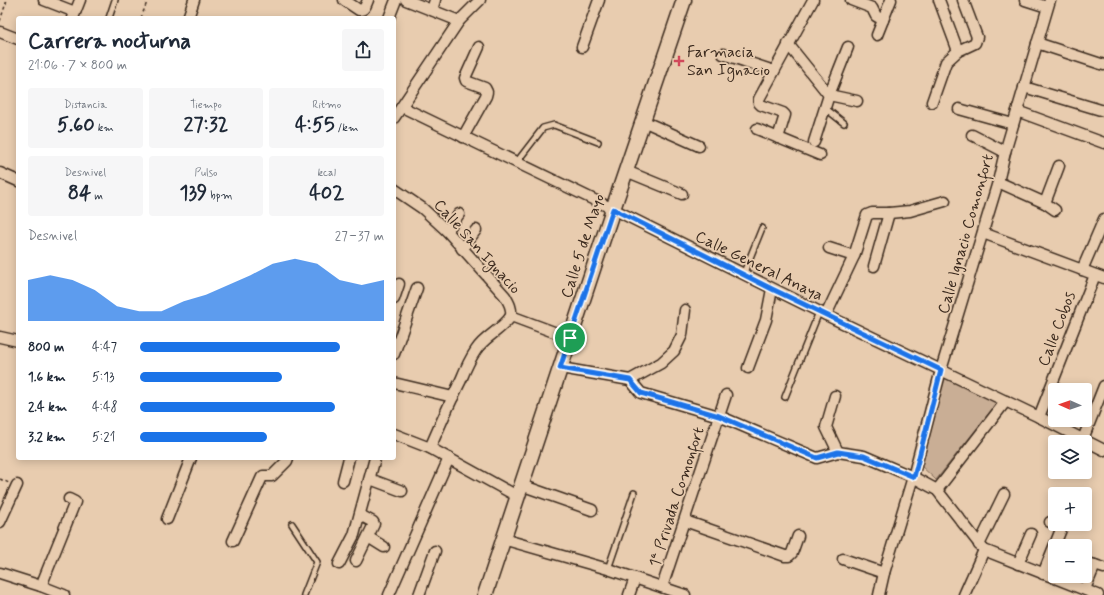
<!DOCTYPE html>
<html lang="es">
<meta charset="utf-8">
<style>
:root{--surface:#fff;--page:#f6f6f7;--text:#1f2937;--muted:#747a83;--accent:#1a73e8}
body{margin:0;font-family:Mynerve,sans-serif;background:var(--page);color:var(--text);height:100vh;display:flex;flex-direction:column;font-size:15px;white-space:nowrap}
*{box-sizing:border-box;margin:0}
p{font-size:13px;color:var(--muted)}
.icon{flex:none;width:22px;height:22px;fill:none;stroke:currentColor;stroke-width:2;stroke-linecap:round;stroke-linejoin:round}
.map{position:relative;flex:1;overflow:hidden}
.drawer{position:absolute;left:16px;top:16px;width:380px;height:444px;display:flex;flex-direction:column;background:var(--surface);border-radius:4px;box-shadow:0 2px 10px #0003}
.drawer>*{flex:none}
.needle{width:26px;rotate:272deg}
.tools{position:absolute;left:1048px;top:383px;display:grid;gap:8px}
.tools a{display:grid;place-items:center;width:44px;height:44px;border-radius:4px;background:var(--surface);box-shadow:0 2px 10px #0003;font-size:20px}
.pin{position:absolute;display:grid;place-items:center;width:34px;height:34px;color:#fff;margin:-17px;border:2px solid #fff;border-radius:50%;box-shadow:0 1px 4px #0007}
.round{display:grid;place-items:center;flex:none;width:42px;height:42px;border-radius:4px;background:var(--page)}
.headline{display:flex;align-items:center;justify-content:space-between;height:68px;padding:0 12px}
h1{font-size:22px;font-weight:700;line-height:30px}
.metrics{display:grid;grid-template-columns:repeat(3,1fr);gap:6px;height:68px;padding:4px 12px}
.metrics div{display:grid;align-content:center;border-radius:4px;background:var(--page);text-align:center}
.metrics b{font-size:20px;font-weight:700}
.metrics small{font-size:11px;font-weight:400}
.metrics p{font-size:11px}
.chart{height:112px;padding:8px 12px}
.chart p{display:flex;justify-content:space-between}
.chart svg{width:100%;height:72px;margin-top:4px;fill:var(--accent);opacity:.7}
ul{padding:0 12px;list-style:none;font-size:13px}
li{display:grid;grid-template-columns:64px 48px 1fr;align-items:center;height:30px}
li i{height:10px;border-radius:5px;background:var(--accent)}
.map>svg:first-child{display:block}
.green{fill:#c9ae95;stroke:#826c5a}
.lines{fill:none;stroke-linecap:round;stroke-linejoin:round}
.lane-casing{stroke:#3b2a1e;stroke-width:8}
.street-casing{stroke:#3b2a1e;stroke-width:13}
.secondary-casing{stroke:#3b2a1e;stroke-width:17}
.path{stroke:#3b2a1e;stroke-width:1.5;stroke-dasharray:3 3;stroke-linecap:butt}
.lane{stroke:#e8ccaf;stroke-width:5}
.street{stroke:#e8ccaf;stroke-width:10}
.secondary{stroke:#e8ccaf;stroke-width:14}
.route-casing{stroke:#fff;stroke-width:8}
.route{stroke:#1a73e8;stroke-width:5}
.poi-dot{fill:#d1495b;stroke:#e8ccaf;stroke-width:1.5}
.labels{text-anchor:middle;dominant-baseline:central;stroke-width:3.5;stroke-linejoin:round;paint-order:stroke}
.poi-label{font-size:16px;fill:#3b2a1e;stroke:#e8ccaf;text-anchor:start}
.street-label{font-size:16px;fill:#3b2a1e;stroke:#e8ccaf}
</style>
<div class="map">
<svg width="1104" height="595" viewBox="0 0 1104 595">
<rect width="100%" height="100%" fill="#e8ccaf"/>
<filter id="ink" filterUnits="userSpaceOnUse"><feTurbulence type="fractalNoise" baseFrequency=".025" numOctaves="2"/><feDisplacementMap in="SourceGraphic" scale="8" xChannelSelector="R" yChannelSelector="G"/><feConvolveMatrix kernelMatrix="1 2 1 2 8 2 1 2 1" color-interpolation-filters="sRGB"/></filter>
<g filter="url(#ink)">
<polygon class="green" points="945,374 994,397 996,404 936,480 919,464"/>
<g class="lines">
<g class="lane-casing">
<g id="lane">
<polyline points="109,18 115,0"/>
<polyline points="825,108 844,123"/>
<polyline points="516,163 543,128 554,125 598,142"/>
<polyline points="743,275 762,228"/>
<polyline points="785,397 819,312"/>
<polyline points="292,524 317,562 304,595"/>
<polyline points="608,569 634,493"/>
</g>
</g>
<g class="street-casing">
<g id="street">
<polyline points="44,0 75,12"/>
<path d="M 344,0 L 359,10 C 365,11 366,4 368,0"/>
<polyline points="406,0 459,21"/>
<polyline points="851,0 872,8 876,16 883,20"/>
<polyline points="1025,0 1047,7"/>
<polyline points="432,10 435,0"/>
<polyline points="73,18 80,0"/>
<polyline points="188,18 194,0"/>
<polyline points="389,18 396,0"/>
<polyline points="0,32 18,39"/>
<polyline points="877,35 891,0"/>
<polyline points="1037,43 1104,65"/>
<polyline points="788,44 829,95 857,101"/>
<polyline points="582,47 599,0"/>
<polyline points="958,51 975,43 977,37 963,0"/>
<polyline points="723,54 774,71"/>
<polyline points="1024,87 1104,111"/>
<polyline points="932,102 946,62 958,51 939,0"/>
<polyline points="402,107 613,209 826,315 1039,417 1104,450"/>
<polyline points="959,109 1013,124"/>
<polyline points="1017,111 1104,143"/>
<polyline points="394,118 459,21 480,0"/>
<polyline points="643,121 699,146"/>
<polyline points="757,129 820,155"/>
<polyline points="972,135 1005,152"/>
<polyline points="463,137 486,96 487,92 485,88 466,81 465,78 479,47"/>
<polyline points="778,138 785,115 783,113 761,105 759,103 759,99 813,0"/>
<polyline points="814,142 829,95 848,47"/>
<polyline points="626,171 682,194"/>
<polyline points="0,173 18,181"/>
<polyline points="998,182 1045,203 1055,210"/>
<path d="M 394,189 L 422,208 L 447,231 L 505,296 C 509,303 512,308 511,316"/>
<polyline points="1045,203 1059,166"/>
<polyline points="447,231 459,214"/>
<polyline points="983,233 1104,278"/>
<polyline points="829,248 854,256"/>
<polyline points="462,249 476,230"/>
<polyline points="874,266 889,213"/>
<polyline points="1082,270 1104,219"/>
<polyline points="394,299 399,284"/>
<polyline points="826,315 854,256 867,215 872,213 889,213 910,211 945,201"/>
<polyline points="0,337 18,341"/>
<polyline points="394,354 417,288"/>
<polyline points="561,368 630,380 661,363 674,351 682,335 685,310"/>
<polyline points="748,368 766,320 772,289"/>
<polyline points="630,380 641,393 719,416 817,458 838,452 864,456 913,477 937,490 984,550"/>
<polyline points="394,383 453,397"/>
<polyline points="835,396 826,427 838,452"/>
<polyline points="1039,417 1095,275"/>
<polyline points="394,434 430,448 517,496"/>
<polyline points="1083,439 1104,386"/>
<path d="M 430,448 C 440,425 450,402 461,380 C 465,370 470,359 476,350 C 485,336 502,330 511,316 L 570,338"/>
<polyline points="370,479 402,491"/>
<polyline points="343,481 349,458"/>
<polyline points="521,485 592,510"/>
<polyline points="937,490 1006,401"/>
<polyline points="167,519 191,458"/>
<polyline points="685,521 785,556 789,556 792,553 798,536"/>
<polyline points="0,522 17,485"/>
<polyline points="368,537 384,547"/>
<polyline points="503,539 608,569 685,595"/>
<polyline points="233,541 262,477 263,476 272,476 287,461 288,458"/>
<polyline points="979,545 1004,494"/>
<polyline points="984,550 1098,595"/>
<polyline points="843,559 884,573"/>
<polyline points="356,561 374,524 373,522 360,515"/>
<polyline points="1085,562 1104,568"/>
<polyline points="339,564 354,535 375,458"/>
<polyline points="1018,564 1031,534"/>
<polyline points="0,573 41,586 64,595"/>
<polyline points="1043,574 1062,527 1050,522"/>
<polyline points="41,586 75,502 69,499"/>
<polyline points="662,587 726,395"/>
<polyline points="1085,589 1095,565"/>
<polyline points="389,595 449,458"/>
<polyline points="419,595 435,551"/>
<polyline points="629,595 635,578"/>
<polyline points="879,595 884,573 913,477 941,370 998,182 1005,152 1050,0"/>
<polyline points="964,595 984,550"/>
</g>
</g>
<g class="secondary-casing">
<polyline id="secondary" points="485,595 613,209 684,0"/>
</g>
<g class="path">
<polyline points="141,18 147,2"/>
<polyline points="0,21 7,0"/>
<polyline points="0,479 9,483"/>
</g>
<use href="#lane" class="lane"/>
<use href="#street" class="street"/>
<use href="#secondary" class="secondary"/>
</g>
</g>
<g class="lines" filter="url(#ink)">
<g class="route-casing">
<polygon id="route" points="613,209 772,289 941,370 914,477 864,456 838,452 817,458 719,416 641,393 630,380 560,368"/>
</g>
<use href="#route" class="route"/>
</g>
<path class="poi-dot" d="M677 55h4v4h4v4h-4v4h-4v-4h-4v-4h4z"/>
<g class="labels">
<g class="poi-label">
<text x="687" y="52">Farmacia<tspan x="687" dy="18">San Ignacio</tspan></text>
</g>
<g class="street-label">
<text transform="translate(966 234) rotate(-74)">Calle Ignacio Comonfort</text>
<text transform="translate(583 246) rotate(-72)">Calle 5 de Mayo</text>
<text transform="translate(477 247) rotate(48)">Calle San Ignacio</text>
<text transform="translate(759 266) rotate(26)">Calle General Anaya</text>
<text transform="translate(1057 329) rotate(-69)">Calle Cobos</text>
<text transform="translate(677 497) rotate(-72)">1ª Privada Comonfort</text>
</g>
</g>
</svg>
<div class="tools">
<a><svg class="needle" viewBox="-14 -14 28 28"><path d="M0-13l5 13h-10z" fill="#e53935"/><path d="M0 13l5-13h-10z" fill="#747a83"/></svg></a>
<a><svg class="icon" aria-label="layers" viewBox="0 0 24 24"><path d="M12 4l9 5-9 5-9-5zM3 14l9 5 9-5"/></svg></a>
<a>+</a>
<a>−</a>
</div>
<div class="pin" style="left:570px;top:338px;background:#1e9e55"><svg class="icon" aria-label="arrive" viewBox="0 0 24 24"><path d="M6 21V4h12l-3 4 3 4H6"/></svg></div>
<section class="drawer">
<div class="headline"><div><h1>Carrera nocturna</h1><p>21:06 · 7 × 800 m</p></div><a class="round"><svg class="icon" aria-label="share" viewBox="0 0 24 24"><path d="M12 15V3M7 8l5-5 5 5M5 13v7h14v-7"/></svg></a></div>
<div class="metrics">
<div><p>Distancia</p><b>5.60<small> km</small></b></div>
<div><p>Tiempo</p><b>27:32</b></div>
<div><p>Ritmo</p><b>4:55<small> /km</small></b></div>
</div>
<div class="metrics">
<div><p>Desnivel</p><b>84<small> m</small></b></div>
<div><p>Pulso</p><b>139<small> bpm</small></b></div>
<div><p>kcal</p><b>402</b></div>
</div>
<div class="chart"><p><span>Desnivel</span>27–37 m</p>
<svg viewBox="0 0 160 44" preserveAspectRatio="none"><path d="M0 44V19L10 16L20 19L30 25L40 35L50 38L60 38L70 32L80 28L90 22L100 16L110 9L120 6L130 9L140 19L150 22L160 19V44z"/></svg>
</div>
<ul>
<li><b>800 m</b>4:47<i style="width:82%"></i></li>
<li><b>1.6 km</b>5:13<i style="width:58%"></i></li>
<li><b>2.4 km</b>4:48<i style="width:80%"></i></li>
<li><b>3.2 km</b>5:21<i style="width:52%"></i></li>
</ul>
</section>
</div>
